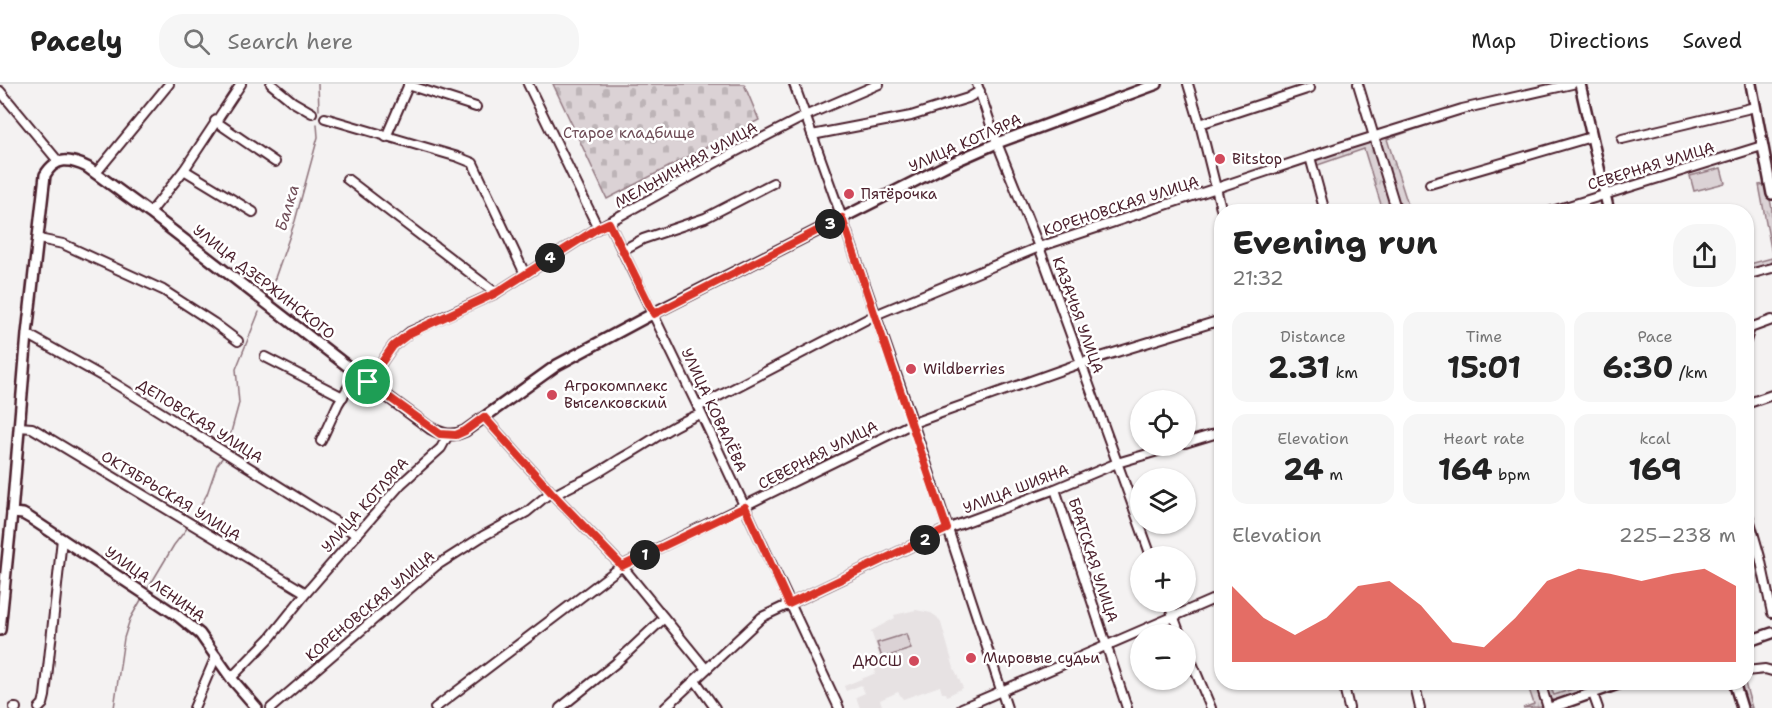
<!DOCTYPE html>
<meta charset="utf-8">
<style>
:root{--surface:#fff;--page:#f6f6f6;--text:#222;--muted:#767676;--line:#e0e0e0;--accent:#d93025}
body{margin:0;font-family:"Shantell Sans",sans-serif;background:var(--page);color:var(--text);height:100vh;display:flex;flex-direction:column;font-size:22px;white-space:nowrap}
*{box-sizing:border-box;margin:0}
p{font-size:20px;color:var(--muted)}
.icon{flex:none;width:33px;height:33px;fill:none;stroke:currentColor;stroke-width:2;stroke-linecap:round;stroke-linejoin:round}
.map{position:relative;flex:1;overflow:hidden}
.side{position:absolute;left:1214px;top:120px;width:540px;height:486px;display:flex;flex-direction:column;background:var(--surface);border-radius:24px;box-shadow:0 2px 4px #0004}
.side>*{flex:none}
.buttons{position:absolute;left:1130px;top:306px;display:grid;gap:12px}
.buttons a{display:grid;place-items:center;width:66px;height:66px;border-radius:50%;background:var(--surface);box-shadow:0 2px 4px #0004;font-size:30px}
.pin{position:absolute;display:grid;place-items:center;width:51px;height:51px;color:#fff;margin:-26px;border:3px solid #fff;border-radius:50%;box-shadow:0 2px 6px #0007}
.km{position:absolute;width:30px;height:30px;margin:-15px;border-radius:50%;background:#222;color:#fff;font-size:16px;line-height:30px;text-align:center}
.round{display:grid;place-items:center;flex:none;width:63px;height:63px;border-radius:24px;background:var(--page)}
.summary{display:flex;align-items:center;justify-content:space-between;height:102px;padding:0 18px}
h1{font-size:33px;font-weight:700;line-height:45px}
.stats{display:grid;grid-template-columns:repeat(3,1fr);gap:9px;height:102px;padding:6px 18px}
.stats div{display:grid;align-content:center;border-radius:15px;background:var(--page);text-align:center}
.stats b{font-size:30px;font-weight:700}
.stats small{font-size:16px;font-weight:400}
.stats p{font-size:16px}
.chart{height:168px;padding:12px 18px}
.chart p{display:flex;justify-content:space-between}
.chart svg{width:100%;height:108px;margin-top:6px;fill:var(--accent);opacity:.7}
header{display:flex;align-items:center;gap:36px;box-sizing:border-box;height:84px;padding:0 30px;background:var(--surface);border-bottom:2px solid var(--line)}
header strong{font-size:28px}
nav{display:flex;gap:33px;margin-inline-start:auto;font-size:21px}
.search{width:420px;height:54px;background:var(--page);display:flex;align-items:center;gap:15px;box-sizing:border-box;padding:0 21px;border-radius:24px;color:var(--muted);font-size:22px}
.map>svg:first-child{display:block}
.built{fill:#e7e2e3}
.grass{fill:url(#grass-tufts);stroke:#927880;stroke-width:1.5}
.cemetery{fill:url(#cemetery-stones);stroke:#927880;stroke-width:1.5}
.green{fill:#dbd2d5;stroke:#927880;stroke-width:1.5}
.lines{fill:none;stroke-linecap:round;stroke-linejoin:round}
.stream{stroke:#8d727a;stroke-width:1.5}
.minor-casing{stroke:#4a1f2b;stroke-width:12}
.major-casing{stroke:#4a1f2b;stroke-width:14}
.minor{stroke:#fff;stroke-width:8}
.major{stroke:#fff;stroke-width:9}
.route-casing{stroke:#fff;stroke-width:12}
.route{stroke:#d93025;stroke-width:8}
.poi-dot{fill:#d1495b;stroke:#fff;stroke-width:2}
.labels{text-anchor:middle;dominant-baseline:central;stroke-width:5;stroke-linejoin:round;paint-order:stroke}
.park-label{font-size:15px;fill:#6e4c56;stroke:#fff}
.street-label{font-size:15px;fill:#4a1f2b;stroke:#fff}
.poi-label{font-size:15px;fill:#4a1f2b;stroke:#fff;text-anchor:start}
.water-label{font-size:16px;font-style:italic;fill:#714f59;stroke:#fff}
</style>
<header>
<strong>Pacely</strong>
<div class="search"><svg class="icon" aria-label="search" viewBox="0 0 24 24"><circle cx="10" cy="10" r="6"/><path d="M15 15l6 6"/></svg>Search here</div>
<nav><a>Map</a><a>Directions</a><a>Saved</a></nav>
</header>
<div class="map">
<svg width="1772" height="624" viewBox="0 0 1772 624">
<defs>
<pattern id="grass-tufts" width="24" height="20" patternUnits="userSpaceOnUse" patternTransform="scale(1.5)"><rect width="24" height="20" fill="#dbd2d5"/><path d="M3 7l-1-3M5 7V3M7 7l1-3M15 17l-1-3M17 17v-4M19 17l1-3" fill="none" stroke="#bdb4b7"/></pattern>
<pattern id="cemetery-stones" width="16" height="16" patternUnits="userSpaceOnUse" patternTransform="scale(1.5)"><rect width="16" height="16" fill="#dbd2d5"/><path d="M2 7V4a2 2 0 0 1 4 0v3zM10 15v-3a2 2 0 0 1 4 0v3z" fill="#bdb4b7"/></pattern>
</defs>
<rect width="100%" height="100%" fill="#f4f2f2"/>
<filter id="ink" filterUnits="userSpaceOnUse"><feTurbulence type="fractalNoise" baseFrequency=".0167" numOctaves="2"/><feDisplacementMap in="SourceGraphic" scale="12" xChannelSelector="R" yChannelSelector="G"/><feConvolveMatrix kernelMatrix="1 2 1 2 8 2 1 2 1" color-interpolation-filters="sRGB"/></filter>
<g filter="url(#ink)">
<polygon class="built" points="916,526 931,529 937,533 941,539 954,584 963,604 947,612 946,609 942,609 940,602 903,615 898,608 880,616 883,624 860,624 856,613 865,609 861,601 846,607 844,602 876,589 872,580 880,574 871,547 895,534 894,531"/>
<g class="grass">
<polygon points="1427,38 1428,41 1387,55 1410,127 1399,127 1378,57 1380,53"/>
<polygon points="1373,56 1395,127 1383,127 1364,65 1315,82 1314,75"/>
<polygon points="1767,100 1772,125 1772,170 1759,101"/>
<polygon points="1772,174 1772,182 1746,189 1746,181"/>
<polygon points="1527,599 1538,599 1544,620 1541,623 1523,624 1534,620"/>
<polygon points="1542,599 1549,599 1554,611 1591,599 1573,612 1556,618 1548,614"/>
<polygon points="1737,599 1745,599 1752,624 1744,624"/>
</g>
<polygon class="cemetery" points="553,0 744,0 759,36 607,115"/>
<g class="green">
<polygon points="1721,84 1725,99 1694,107 1690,92"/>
<polygon points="906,550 911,565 882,574 877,559"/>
</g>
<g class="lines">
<g class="stream">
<polyline points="318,0 319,26"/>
<polyline points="269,211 295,137 318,53 317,40"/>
<polyline points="227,363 239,319 236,285 259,228"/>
<polyline points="195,432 207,410 217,381 223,373"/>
<polyline points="149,503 174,461 188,443"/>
<polyline points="1460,602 1460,598"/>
<polyline points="114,624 124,554 130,535 141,516"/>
</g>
<g class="minor-casing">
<g id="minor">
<polyline points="271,0 293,18 312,29"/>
<polyline points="528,0 598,144"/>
<polyline points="794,0 842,134 913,339 1007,624"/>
<polyline points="977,0 997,59 1039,163 1151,472"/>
<polyline points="1188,0 1200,40 1222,128"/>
<polyline points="1358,0 1397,128"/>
<polyline points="408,1 476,23"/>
<polyline points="0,7 58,77"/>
<polyline points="325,34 458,73 473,79 525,190"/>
<polyline points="215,37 275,78"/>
<polyline points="1200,40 1310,4"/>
<polyline points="812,51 911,32 968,14 980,7"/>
<polyline points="386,53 409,0"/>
<polyline points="1622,55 1755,23"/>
<polyline points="1310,73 1325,128"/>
<polyline points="184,86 253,128"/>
<polyline points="96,89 169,0"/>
<polyline points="347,95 496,209"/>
<polyline points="1430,100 1591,53"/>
<polyline points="1549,128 1762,62"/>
<polyline points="150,129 184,86 241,0"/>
<polyline points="609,139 698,323 839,624"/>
<polyline points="39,155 63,160 163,206 214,239 238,257"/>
<polyline points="623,166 643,155 705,134 773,99"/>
<polyline points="1746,191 1772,184"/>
<polyline points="27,250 114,299 357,451"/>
<polyline points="1746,257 1750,244 1772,236"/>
<polyline points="265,273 343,313"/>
<polyline points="368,298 393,262 410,248 496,209 598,144 735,68 805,32 879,0"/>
<polyline points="1746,320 1772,311"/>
<polyline points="698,323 875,231 1039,163 1340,63 1462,25 1572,0"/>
<polyline points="484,333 551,408 622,482 706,585"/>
<polyline points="19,343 32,344 306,509"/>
<polyline points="321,357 338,320 357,289"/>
<polyline points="1185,359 1221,348"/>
<polyline points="1055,405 1127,624"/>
<path d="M 555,411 C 563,406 571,402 580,398 C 594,392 607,383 620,375 C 648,360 672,340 701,330"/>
<polyline points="1746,424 1760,473 1772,529"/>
<polyline points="1168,518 1180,550"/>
<polyline points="1185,562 1211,624"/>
<polyline points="1746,587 1765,585 1772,587"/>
<polyline points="231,594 270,554 306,509 401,400 441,364 448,351"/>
<polyline points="695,596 715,624"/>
<polyline points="1343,598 1349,624"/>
<polyline points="1414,598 1420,624"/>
<polyline points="1540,598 1548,624"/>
<polyline points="1593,610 1598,624"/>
<polyline points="14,624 16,624"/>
<polyline points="39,624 43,620 45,612 62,455"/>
<polyline points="194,624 216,572"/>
<polyline points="271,624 436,482 483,452 527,428 551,408"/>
<polyline points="435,624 622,482 913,339 1081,279 1221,236"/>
<polyline points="560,624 616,579 664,534"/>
<polyline points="665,624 762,533 947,445 1055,405 1117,379 1175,362"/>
<polyline points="962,624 1221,512"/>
</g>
</g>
<g class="major-casing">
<g id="major">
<polyline points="1580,0 1609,128"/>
<polyline points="1751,0 1772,110"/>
<polyline points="12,429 23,430 30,434 178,532 200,550 231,594 257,624"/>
<path d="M 0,546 L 12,429 L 27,250 L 45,91 C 56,72 70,75 87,83 L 150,129 L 368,298 L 430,344 C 443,351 452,353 465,347 L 557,281 L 654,229 L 947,81 L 997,59 L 1157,0"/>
<polyline points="1746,558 1772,549"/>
<polyline points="1734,598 1742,624"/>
<polyline points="1550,624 1624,598"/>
</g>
</g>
<use href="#minor" class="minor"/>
<use href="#major" class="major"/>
</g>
</g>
<g class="lines" filter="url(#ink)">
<g class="route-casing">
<polygon id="route" points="842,134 947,445 789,520 745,423 622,482 551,408 484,333 465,347 456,351 440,350 368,298 393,262 410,249 496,209 598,144 609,139 654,230"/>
</g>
<use href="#route" class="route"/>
</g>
<g class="poi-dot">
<circle cx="1220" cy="75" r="6"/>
<circle cx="849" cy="110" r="6"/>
<circle cx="911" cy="285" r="6"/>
<circle cx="552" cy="311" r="6"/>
<circle cx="971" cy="574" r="6"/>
<circle cx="914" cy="577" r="6"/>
</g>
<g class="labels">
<g class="park-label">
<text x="629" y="49">Старое кладбище</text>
</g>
<g class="street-label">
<text transform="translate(965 59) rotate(-24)">УЛИЦА КОТЛЯРА</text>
<text transform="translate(686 81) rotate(-29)">МЕЛЬНИЧНАЯ УЛИЦА</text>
<text transform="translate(1651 82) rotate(-17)">СЕВЕРНАЯ УЛИЦА</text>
<text transform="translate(1121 122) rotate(-18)">КОРЕНОВСКАЯ УЛИЦА</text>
<text transform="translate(264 198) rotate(38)">УЛИЦА ДЗЕРЖИНСКОГО</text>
<text transform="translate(1078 231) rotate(70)">КАЗАЧЬЯ УЛИЦА</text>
<text transform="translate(714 326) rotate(65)">УЛИЦА КОВАЛЁВА</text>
<text transform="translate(200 337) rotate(32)">ДЕПОВСКАЯ УЛИЦА</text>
<text transform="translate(818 371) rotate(-27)">СЕВЕРНАЯ УЛИЦА</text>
<text transform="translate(1016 405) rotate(-21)">УЛИЦА ШИЯНА</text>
<text transform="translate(171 412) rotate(31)">ОКТЯБРЬСКАЯ УЛИЦА</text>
<text transform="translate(365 421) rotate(-48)">УЛИЦА КОТЛЯРА</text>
<text transform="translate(1093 476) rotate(72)">БРАТСКАЯ УЛИЦА</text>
<text transform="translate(155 500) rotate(35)">УЛИЦА ЛЕНИНА</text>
<text transform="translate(370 522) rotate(-40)">КОРЕНОВСКАЯ УЛИЦА</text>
</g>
<g class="poi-label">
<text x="1232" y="75">Bitstop</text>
<text x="861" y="110">Пятёрочка</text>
<text x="923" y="285">Wildberries</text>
<text x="564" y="302">Агрокомплекс<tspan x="564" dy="17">Выселковский</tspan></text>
<text x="983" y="574">Мировые судьи</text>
<text x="902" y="577" text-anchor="end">ДЮСШ</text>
</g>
<g class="water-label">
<text transform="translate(287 124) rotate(-73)">Балка</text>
</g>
</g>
</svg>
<div class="buttons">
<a><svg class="icon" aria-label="locate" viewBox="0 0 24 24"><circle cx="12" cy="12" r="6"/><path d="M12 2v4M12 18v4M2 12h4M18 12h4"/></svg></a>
<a><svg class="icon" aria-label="layers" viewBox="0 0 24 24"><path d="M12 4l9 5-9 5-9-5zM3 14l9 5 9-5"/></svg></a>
<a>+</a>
<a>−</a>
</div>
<div class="pin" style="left:368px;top:298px;background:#1e9e55"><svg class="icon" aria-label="arrive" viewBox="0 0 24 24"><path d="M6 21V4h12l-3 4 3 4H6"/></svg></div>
<b class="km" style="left:645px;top:471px">1</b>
<b class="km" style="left:925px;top:456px">2</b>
<b class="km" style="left:830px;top:140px">3</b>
<b class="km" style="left:550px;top:174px">4</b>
<section class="side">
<div class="summary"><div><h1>Evening run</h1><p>21:32</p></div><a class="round"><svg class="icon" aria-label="share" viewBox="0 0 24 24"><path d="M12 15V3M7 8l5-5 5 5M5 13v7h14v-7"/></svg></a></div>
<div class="stats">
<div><p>Distance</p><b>2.31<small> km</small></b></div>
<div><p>Time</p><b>15:01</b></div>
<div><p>Pace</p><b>6:30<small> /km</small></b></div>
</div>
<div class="stats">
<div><p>Elevation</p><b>24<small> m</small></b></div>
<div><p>Heart rate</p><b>164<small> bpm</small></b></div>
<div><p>kcal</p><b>169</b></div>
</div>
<div class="chart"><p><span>Elevation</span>225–238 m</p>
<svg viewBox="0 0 160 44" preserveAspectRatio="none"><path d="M0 44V13L10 26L20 33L30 26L40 13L50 11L60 21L70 36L80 38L90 26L100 11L110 6L120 8L130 11L140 8L150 6L160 13V44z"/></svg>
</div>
</section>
</div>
